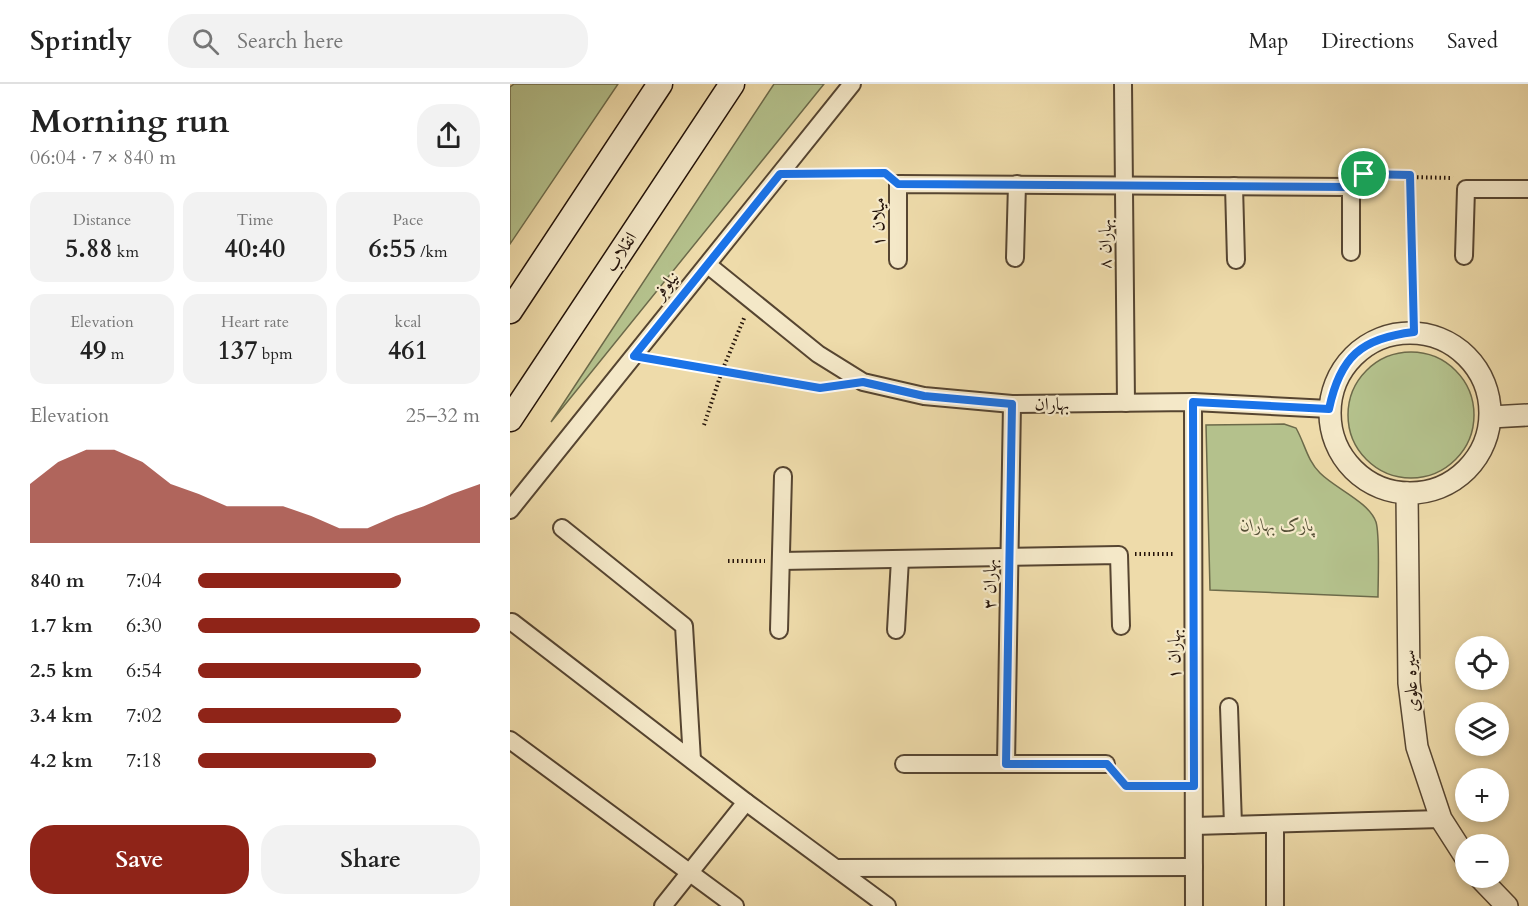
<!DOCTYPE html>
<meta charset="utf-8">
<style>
:root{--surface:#fff;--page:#f2f2f2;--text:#222;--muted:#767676;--line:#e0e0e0;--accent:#8f2418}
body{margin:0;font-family:Cardo,Amiri,serif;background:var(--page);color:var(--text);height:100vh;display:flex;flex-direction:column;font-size:22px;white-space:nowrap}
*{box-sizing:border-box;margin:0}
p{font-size:20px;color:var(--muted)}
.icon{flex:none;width:33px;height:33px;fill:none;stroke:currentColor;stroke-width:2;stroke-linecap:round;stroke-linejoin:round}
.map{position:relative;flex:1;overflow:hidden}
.drawer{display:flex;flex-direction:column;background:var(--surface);width:510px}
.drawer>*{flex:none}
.tools{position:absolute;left:945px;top:552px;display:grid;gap:12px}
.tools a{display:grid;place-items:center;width:54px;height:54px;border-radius:50%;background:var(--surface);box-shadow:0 3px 9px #0003;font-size:30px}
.pin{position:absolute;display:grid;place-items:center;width:51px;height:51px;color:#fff;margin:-26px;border:3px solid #fff;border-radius:50%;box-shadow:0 2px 6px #0007}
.round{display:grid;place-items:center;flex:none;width:63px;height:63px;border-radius:24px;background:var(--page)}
.head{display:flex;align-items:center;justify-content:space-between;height:102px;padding:0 30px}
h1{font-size:33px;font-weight:600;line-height:45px}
.figures{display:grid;grid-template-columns:repeat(3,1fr);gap:9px;height:102px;padding:6px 30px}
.figures div{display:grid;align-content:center;border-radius:15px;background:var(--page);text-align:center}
.figures b{font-size:26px;font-weight:600}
.figures small{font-size:16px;font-weight:400}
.figures p{font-size:16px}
.chart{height:168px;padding:12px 30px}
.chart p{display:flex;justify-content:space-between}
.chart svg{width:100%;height:108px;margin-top:6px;fill:var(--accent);opacity:.7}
.action{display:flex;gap:12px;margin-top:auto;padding:12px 30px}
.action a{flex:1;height:69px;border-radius:24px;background:var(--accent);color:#fff;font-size:24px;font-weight:600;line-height:69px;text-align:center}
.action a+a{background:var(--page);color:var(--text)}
ul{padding:0 30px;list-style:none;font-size:20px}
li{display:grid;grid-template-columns:96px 72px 1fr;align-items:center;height:45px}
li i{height:15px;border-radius:8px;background:var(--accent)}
header{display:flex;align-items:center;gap:36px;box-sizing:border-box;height:84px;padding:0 30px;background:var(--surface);border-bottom:2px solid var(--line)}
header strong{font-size:28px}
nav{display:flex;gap:33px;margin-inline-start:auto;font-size:21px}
.search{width:420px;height:54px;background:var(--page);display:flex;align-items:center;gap:15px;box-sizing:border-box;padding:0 21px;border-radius:24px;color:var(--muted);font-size:22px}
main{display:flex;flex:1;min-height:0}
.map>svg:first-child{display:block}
.green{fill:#b4c18c;stroke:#6c6a4a;stroke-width:1.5}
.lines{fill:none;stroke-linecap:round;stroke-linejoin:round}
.minor-casing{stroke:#564531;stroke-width:20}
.tertiary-casing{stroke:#564531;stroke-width:24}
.secondary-casing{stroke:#241309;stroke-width:27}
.path{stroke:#241309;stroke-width:4;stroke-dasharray:1.5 3;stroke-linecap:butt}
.minor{stroke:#f4e8c8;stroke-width:16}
.tertiary{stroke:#f4e8c8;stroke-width:21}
.secondary{stroke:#f4e8c8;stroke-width:24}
.route-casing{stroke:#fff;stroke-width:12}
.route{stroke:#1a73e8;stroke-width:8}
.labels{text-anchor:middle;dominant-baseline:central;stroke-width:4.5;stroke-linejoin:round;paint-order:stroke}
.street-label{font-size:18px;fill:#241309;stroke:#f4e8c8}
.park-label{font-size:18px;font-style:italic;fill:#565037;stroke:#f4e8c8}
</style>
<header>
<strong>Sprintly</strong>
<div class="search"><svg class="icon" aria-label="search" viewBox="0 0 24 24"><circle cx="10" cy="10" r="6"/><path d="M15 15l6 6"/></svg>Search here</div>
<nav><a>Map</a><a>Directions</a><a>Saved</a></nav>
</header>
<main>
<section class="drawer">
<div class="head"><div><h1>Morning run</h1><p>06:04 · 7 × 840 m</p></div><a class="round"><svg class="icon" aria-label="share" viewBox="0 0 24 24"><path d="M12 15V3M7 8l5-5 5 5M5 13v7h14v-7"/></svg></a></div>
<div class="figures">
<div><p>Distance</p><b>5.88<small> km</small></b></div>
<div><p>Time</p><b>40:40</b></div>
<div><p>Pace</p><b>6:55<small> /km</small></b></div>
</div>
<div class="figures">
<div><p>Elevation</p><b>49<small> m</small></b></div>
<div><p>Heart rate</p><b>137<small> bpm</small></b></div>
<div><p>kcal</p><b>461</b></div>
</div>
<div class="chart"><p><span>Elevation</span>25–32 m</p>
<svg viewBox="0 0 160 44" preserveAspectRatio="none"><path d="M0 44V20L10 11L20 6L30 6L40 11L50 20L60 24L70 29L80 29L90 29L100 33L110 38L120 38L130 33L140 29L150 24L160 20V44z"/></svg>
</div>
<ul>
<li><b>840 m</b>7:04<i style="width:72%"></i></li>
<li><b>1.7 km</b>6:30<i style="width:100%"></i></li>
<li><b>2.5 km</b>6:54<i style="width:79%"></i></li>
<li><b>3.4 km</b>7:02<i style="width:72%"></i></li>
<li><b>4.2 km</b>7:18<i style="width:63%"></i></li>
</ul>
<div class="action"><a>Save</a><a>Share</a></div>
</section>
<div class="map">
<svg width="1018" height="822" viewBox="0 0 1018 822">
<rect width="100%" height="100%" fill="#eedbaa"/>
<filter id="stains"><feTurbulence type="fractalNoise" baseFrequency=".00333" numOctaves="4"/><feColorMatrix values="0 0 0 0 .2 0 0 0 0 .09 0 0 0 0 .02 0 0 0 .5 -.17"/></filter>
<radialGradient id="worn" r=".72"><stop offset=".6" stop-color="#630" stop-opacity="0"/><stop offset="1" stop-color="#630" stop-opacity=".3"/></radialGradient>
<g class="green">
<polygon points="4,0 108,0 0,160 0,3"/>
<polygon points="264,0 314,0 41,338"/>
<circle cx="901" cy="331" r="63"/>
<path d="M 774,340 L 786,344 C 795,360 797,376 810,389 C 826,405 859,418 866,438 C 870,451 868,497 868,513 L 700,506 L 696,341 Z"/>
</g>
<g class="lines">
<g class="minor-casing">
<g id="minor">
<polyline points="613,0 616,319"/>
<polyline points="724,102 726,176"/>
<polyline points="954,172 956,105 1018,105"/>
<polyline points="505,174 507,100"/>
<polyline points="388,176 388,100 841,103 841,168"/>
<polyline points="198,181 308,270 353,298 414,312 502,320 683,318 819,325"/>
<polyline points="683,318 684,822"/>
<polyline points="0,426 342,0"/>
<polyline points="52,444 174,542 182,676"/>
<polyline points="271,477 609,471 611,542"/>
<polyline points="2,538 236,718 377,822"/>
<polyline points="269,546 273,392"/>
<polyline points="386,546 390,475"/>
<polyline points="719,623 723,741"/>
<polyline points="0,656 225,822"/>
<polyline points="394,680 596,680"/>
<polyline points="496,680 502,320"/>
<polyline points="684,742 931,735"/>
<polyline points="326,784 684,783"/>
<polyline points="153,822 236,718"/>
<polyline points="765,822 765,740"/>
</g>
</g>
<g class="tertiary-casing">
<g id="tertiary">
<circle cx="900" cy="329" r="80"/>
<polyline points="981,333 1018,331"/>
<polyline points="897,409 899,599 907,663 931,735 956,774"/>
<polyline points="970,794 997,822"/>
</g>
</g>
<g class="secondary-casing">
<g id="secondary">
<polyline points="0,227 150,0"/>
<polyline points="0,335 222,0"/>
</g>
</g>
<g class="path">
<polyline points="294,90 376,89"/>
<polyline points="900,91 904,248"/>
<polyline points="853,92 943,94"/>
<polyline points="143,275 310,304 325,302"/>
<polyline points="194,341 212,287 235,232"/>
<polyline points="625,470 665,470"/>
<polyline points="218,477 255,477"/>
<polyline points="608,692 617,702 668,702"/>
</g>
<use href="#minor" class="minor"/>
<use href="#tertiary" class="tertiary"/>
<use href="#secondary" class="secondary"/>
</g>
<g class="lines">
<g class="route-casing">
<path id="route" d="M 375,89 L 388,100 L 841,103 L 854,90 L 900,91 L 904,248 C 851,254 830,273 819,325 L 683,318 L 684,702 L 616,702 L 597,680 L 496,680 L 502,320 L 414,312 L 353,298 L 310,304 L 124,272 L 270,90 Z"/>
</g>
<use href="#route" class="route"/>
</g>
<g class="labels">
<g class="street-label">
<text transform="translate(368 138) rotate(-90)">میلان ۱</text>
<text transform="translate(595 160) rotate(-90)">بهاران ۸</text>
<text transform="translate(111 168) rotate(-57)">انقلاب</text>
<text transform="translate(156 201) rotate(-51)">نیلوفر</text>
<text x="542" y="320">بهاران</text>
<text transform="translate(480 500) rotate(-89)">بهاران ۳</text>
<text transform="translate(664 570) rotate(-90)">بهاران ۱</text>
<text transform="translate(901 597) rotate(-94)">سیره علوی</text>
</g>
<g class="park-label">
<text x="767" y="441">پارک بهاران</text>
</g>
</g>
<rect width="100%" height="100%" filter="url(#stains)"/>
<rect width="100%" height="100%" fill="url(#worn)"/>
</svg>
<div class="tools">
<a><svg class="icon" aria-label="locate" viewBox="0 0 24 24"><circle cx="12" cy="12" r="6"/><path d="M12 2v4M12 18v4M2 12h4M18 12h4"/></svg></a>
<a><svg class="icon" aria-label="layers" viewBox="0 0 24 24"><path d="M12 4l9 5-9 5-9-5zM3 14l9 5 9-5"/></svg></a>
<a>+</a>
<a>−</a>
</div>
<div class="pin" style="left:854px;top:90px;background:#1e9e55"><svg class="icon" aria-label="arrive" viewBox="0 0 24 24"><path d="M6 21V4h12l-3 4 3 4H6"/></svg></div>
</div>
</main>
